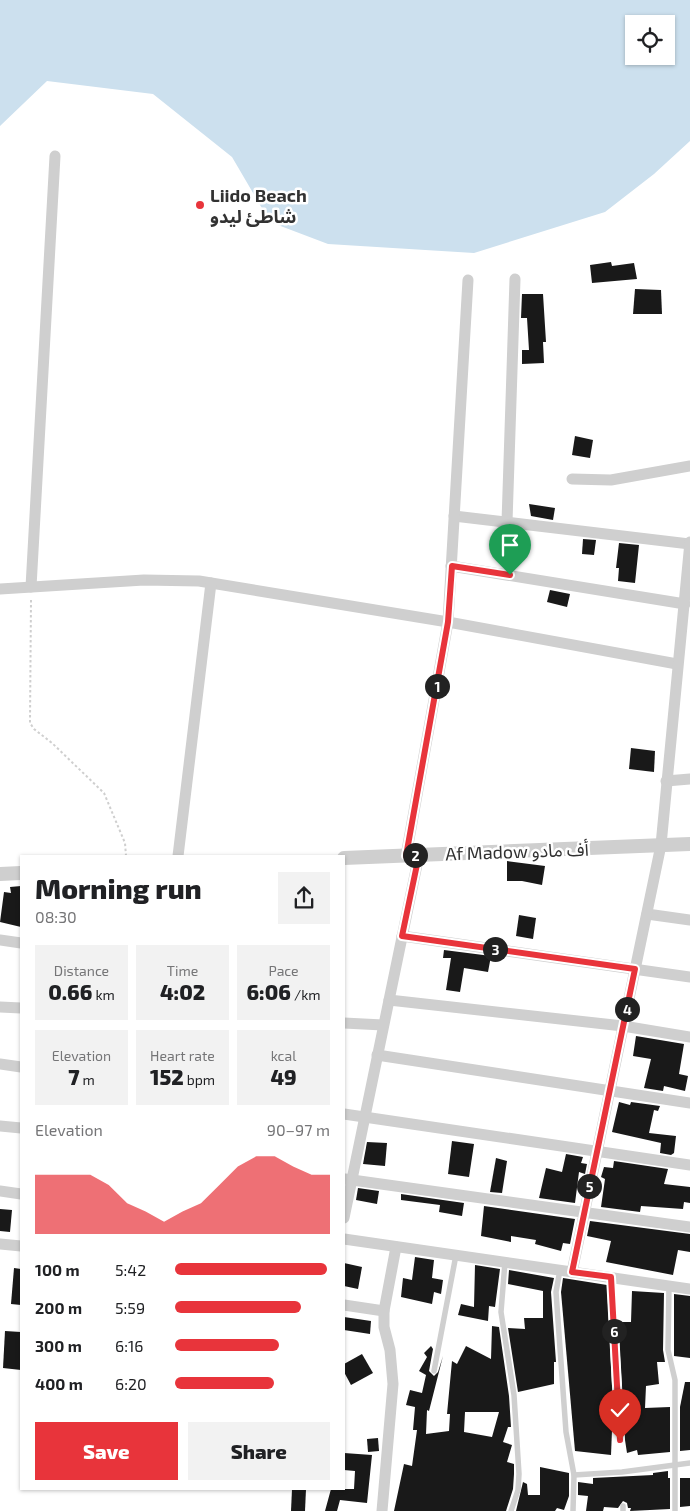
<!DOCTYPE html>
<meta charset="utf-8">
<style>
:root{--surface:#fff;--page:#f2f2f2;--text:#202124;--muted:#757577;--accent:#e8343b}
body{margin:0;font-family:"Exo 2","Noto Sans Arabic",sans-serif;background:var(--page);color:var(--text);height:100vh;display:flex;flex-direction:column;font-size:19px;white-space:nowrap}
*{box-sizing:border-box;margin:0}
p{font-size:16px;color:var(--muted)}
.icon{flex:none;width:28px;height:28px;fill:none;stroke:currentColor;stroke-width:2;stroke-linecap:round;stroke-linejoin:round}
.map{position:relative;flex:1;overflow:hidden}
.sheet{position:absolute;left:20px;top:855px;width:325px;height:635px;display:flex;flex-direction:column;background:var(--surface);border-radius:0px;box-shadow:0 1px 4px #0004}
.sheet>*{flex:none}
.fabs{position:absolute;left:625px;top:15px;display:grid;gap:10px}
.fabs a{display:grid;place-items:center;width:50px;height:50px;border-radius:0px;background:var(--surface);box-shadow:0 1px 4px #0004;font-size:25px}
.pin{position:absolute;display:grid;place-items:center;width:42px;height:42px;color:#fff;margin:-51px -21px;border-radius:50% 50% 50% 0;rotate:-45deg;box-shadow:0 0 5px #0007}
.pin .icon{rotate:45deg}
.km{position:absolute;width:25px;height:25px;margin:-12px;border-radius:50%;background:#222;color:#fff;font-size:14px;line-height:25px;text-align:center}
.round{display:grid;place-items:center;flex:none;width:52px;height:52px;border-radius:0px;background:var(--page)}
.headline{display:flex;align-items:center;justify-content:space-between;height:85px;padding:0 15px}
h1{font-size:28px;font-weight:800;line-height:38px}
.metrics{display:grid;grid-template-columns:repeat(3,1fr);gap:8px;height:85px;padding:5px 15px}
.metrics div{display:grid;align-content:center;border-radius:0px;background:var(--page);text-align:center}
.metrics b{font-size:21px;font-weight:800}
.metrics small{font-size:14px;font-weight:400}
.metrics p{font-size:14px}
.chart{height:140px;padding:10px 15px}
.chart p{display:flex;justify-content:space-between}
.chart svg{width:100%;height:90px;margin-top:5px;fill:var(--accent);opacity:.7}
.primary-button{display:flex;gap:10px;margin-top:auto;padding:10px 15px}
.primary-button a{flex:1;height:58px;border-radius:0px;background:var(--accent);color:#fff;font-size:20px;font-weight:800;line-height:58px;text-align:center}
.primary-button a+a{background:var(--page);color:var(--text)}
ul{padding:0 15px;list-style:none;font-size:16px}
li{display:grid;grid-template-columns:80px 60px 1fr;align-items:center;height:38px}
li i{height:12px;border-radius:6px;background:var(--accent)}
.map>svg:first-child{display:block}
.water{fill:#cce0ee;fill-rule:evenodd}
.building{fill:#191919;fill-rule:evenodd}
.lines{fill:none;stroke-linecap:round;stroke-linejoin:round}
.path{stroke:#cfcfcf;stroke-width:2;stroke-dasharray:2.5 2.5;stroke-linecap:butt}
.service{stroke:#cfcfcf;stroke-width:5.5}
.minor{stroke:#cfcfcf;stroke-width:11}
.tertiary{stroke:#cfcfcf;stroke-width:14}
.route-casing{stroke:#fff;stroke-width:10}
.route{stroke:#e8343b;stroke-width:6}
.poi-dot{fill:#e8343b;stroke:#fff;stroke-width:2}
.labels{text-anchor:middle;dominant-baseline:central;stroke-width:5;stroke-linejoin:round;paint-order:stroke}
.poi-label{font-size:18px;font-weight:bold;fill:#323232;stroke:#fff;text-anchor:start}
.street-label{font-size:18px;fill:#323232;stroke:#fff}
</style>
<div class="map">
<svg width="690" height="1511" viewBox="0 0 690 1511">
<rect width="100%" height="100%" fill="#fff"/>
<path class="water" d="M 0,0 L 690,0 L 690,141 L 654,174 L 605,212 L 474,253 L 328,244 L 270,222 L 232,157 L 153,94 L 47,81 L 0,126 ZM 634,24 L 666,24 L 666,56 L 634,56 Z"/>
<g class="building">
<polygon points="611,262 612,266 634,263 637,279 592,283 590,265"/>
<polygon points="635,289 661,290 662,314 633,314"/>
<polygon points="522,294 543,294 546,342 543,342 544,363 522,364 522,350 529,350 527,318 521,318"/>
<polygon points="575,436 593,440 590,458 572,455"/>
<polygon points="529,504 555,508 553,520 531,516"/>
<polygon points="583,539 596,540 594,555 582,554"/>
<polygon points="619,543 639,545 635,583 618,581 619,568 616,568"/>
<polygon points="550,590 570,594 567,607 547,602"/>
<polygon points="631,748 655,751 654,772 629,769"/>
<polygon points="507,861 545,866 542,885 522,881 507,881"/>
<polygon points="21,886 21,927 0,922 4,892 11,893 10,887"/>
<polygon points="519,915 536,918 533,939 516,936"/>
<polygon points="444,950 491,956 488,972 464,968 460,992 446,990 451,958 443,958"/>
<polygon points="636,1036 684,1044 679,1074 688,1076 685,1091 664,1086 663,1091 644,1088 651,1059 633,1056"/>
<polygon points="619,1102 630,1105 631,1102 660,1106 658,1111 654,1110 649,1133 676,1136 674,1153 671,1155 660,1153 661,1143 612,1132"/>
<polygon points="452,1141 474,1144 469,1177 448,1174"/>
<polygon points="367,1142 387,1143 385,1166 363,1164"/>
<polygon points="566,1154 583,1157 581,1163 587,1164 585,1174 579,1172 575,1203 539,1198 546,1168 562,1172"/>
<polygon points="496,1158 507,1161 502,1193 490,1192"/>
<polygon points="614,1161 668,1169 664,1184 690,1187 690,1203 684,1202 683,1209 641,1206 640,1212 601,1207 605,1179 601,1177 604,1167 613,1168"/>
<polygon points="358,1188 379,1191 377,1204 356,1200"/>
<polygon points="401,1194 464,1203 462,1216 439,1212 440,1205 401,1200"/>
<polygon points="484,1206 575,1219 570,1244 563,1243 561,1251 535,1244 536,1240 511,1236 511,1242 481,1236"/>
<polygon points="0,1209 12,1210 10,1232 0,1231"/>
<polygon points="590,1221 690,1234 690,1252 678,1250 673,1275 606,1262 611,1241 587,1236"/>
<polygon points="415,1257 434,1260 432,1278 443,1280 441,1294 434,1292 432,1304 401,1297 403,1278 412,1280"/>
<polygon points="344,1263 362,1267 358,1289 344,1286"/>
<polygon points="475,1265 500,1269 495,1307 489,1306 488,1321 458,1315 461,1304 474,1307"/>
<polygon points="14,1268 21,1269 21,1305 11,1304"/>
<polygon points="509,1270 554,1278 551,1292 556,1362 554,1362 554,1384 518,1392 508,1328 525,1329 524,1318 543,1318 543,1291 508,1284"/>
<polygon points="563,1278 607,1285 613,1406 611,1455 575,1451 561,1292"/>
<polygon points="632,1291 664,1293 663,1350 665,1362 657,1362 659,1384 646,1386 645,1408 670,1407 670,1452 638,1455 637,1450 627,1453 625,1440 618,1322 631,1322"/>
<polygon points="674,1294 690,1296 690,1358 674,1356"/>
<polygon points="344,1317 371,1321 370,1334 344,1330"/>
<path d="M 492,1326 L 499,1327 L 509,1396 L 511,1427 L 508,1427 L 503,1442 L 512,1445 L 507,1462 L 514,1464 L 514,1474 L 513,1489 L 506,1511 L 394,1511 L 404,1464 L 412,1466 L 417,1430 L 413,1430 L 415,1407 L 406,1405 L 410,1390 L 422,1393 L 426,1375 L 419,1371 L 427,1357 L 424,1353 L 431,1346 L 433,1349 L 429,1371 L 434,1376 L 438,1372 L 443,1356 L 429,1411 L 427,1410 L 426,1434 L 449,1431 L 450,1414 L 447,1414 L 452,1361 L 457,1364 L 466,1346 L 491,1359 ZM 465,1412 L 499,1412 L 492,1437 L 464,1432 Z"/>
<polygon points="5,1331 21,1332 21,1370 3,1368"/>
<polygon points="362,1354 373,1373 351,1385 344,1372 344,1364"/>
<polygon points="685,1382 690,1382 690,1450 680,1451 680,1407"/>
<polygon points="378,1438 379,1451 368,1452 367,1439"/>
<polygon points="344,1453 372,1455 367,1503 340,1500 337,1511 325,1511 331,1489 354,1489 355,1471 344,1470"/>
<polygon points="540,1467 569,1473 569,1496 564,1510 557,1508 555,1511 516,1511 523,1482 527,1484 528,1495 540,1495"/>
<polygon points="668,1471 668,1478 670,1478 670,1509 630,1511 631,1508 628,1508 627,1503 623,1501 618,1508 604,1507 603,1511 586,1511 588,1496 578,1495 578,1482 593,1484 593,1478 653,1475 653,1473"/>
<polygon points="680,1478 690,1478 690,1506 680,1507"/>
<polygon points="292,1489 306,1489 305,1511 291,1511"/>
</g>
<g class="lines">
<polyline class="path" points="31,600 30,723 34,729 52,743 104,793 125,843 126,856"/>
<g class="service">
<polyline points="505,1262 501,1312 514,1395 519,1474 518,1490 511,1511"/>
<polyline points="560,1270 556,1292 566,1432 574,1475 573,1511"/>
<polyline points="611,1277 620,1440"/>
<polyline points="669,1286 668,1350 675,1380 675,1511"/>
<polyline points="434,1371 456,1255"/>
<polyline points="574,1475 622,1472 690,1463"/>
<polyline points="623,1511 623,1506"/>
</g>
<g class="minor">
<polyline points="572,479 611,480 690,466"/>
<polyline points="454,516 690,544"/>
<polyline points="507,522 515,279"/>
<polyline points="451,566 685,604"/>
<polyline points="31,587 55,156"/>
<polyline points="0,589 144,580 199,581 448,622 677,664"/>
<polyline points="666,781 690,779"/>
<polyline points="178,856 211,583"/>
<polyline points="406,856 448,622 468,280"/>
<polyline points="647,914 690,920"/>
<polyline points="402,936 690,977"/>
<polyline points="0,940 21,943"/>
<polyline points="389,1000 623,1026 690,1037"/>
<polyline points="0,1007 21,1008"/>
<polyline points="344,1023 383,1025"/>
<polyline points="377,1055 690,1103"/>
<polyline points="0,1064 21,1067"/>
<polyline points="344,1114 690,1165"/>
<polyline points="0,1126 21,1128"/>
<polyline points="345,1179 690,1227"/>
<polyline points="0,1191 21,1194"/>
<polyline points="344,1218 419,855"/>
<polyline points="344,1239 690,1289"/>
<polyline points="0,1244 21,1246"/>
<polyline points="572,1272 661,845 690,542"/>
<polyline points="344,1305 384,1311"/>
<polyline points="382,1511 393,1384 390,1350 384,1327 384,1311 396,1247"/>
</g>
<g class="tertiary">
<polyline points="344,858 690,844"/>
<polyline points="0,874 21,873"/>
</g>
</g>
<g class="lines">
<g class="route-casing">
<polyline id="route" points="510,575 452,566 448,622 406,856 419,855 402,936 635,969 572,1272 611,1277 620,1440"/>
</g>
<use href="#route" class="route"/>
</g>
<circle class="poi-dot" cx="200" cy="205" r="5"/>
<g class="labels">
<g class="poi-label">
<text x="210" y="195">Liido Beach<tspan x="210" dy="21">شاطئ ليدو</tspan></text>
</g>
<g class="street-label">
<text transform="translate(517 851) rotate(-2)">Af Madow أف مادو</text>
</g>
</g>
</svg>
<div class="fabs">
<a><svg class="icon" aria-label="locate" viewBox="0 0 24 24"><circle cx="12" cy="12" r="6"/><path d="M12 2v4M12 18v4M2 12h4M18 12h4"/></svg></a>
</div>
<div class="pin" style="left:510px;top:575px;background:#1e9e55"><svg class="icon" aria-label="arrive" viewBox="0 0 24 24"><path d="M6 21V4h12l-3 4 3 4H6"/></svg></div>
<div class="pin" style="left:620px;top:1440px;background:#d93025"><svg class="icon" aria-label="check" viewBox="0 0 24 24"><path d="M5 12l5 5 9-10"/></svg></div>
<b class="km" style="left:437px;top:686px">1</b>
<b class="km" style="left:415px;top:855px">2</b>
<b class="km" style="left:495px;top:949px">3</b>
<b class="km" style="left:627px;top:1009px">4</b>
<b class="km" style="left:589px;top:1186px">5</b>
<b class="km" style="left:614px;top:1331px">6</b>
<section class="sheet">
<div class="headline"><div><h1>Morning run</h1><p>08:30</p></div><a class="round"><svg class="icon" aria-label="share" viewBox="0 0 24 24"><path d="M12 15V3M7 8l5-5 5 5M5 13v7h14v-7"/></svg></a></div>
<div class="metrics">
<div><p>Distance</p><b>0.66<small> km</small></b></div>
<div><p>Time</p><b>4:02</b></div>
<div><p>Pace</p><b>6:06<small> /km</small></b></div>
</div>
<div class="metrics">
<div><p>Elevation</p><b>7<small> m</small></b></div>
<div><p>Heart rate</p><b>152<small> bpm</small></b></div>
<div><p>kcal</p><b>49</b></div>
</div>
<div class="chart"><p><span>Elevation</span>90–97 m</p>
<svg viewBox="0 0 160 44" preserveAspectRatio="none"><path d="M0 44V15L10 15L20 15L30 15L40 20L50 29L60 33L70 38L80 33L90 29L100 20L110 11L120 6L130 6L140 11L150 15L160 15V44z"/></svg>
</div>
<ul>
<li><b>100 m</b>5:42<i style="width:98%"></i></li>
<li><b>200 m</b>5:59<i style="width:81%"></i></li>
<li><b>300 m</b>6:16<i style="width:67%"></i></li>
<li><b>400 m</b>6:20<i style="width:64%"></i></li>
</ul>
<div class="primary-button"><a>Save</a><a>Share</a></div>
</section>
</div>
